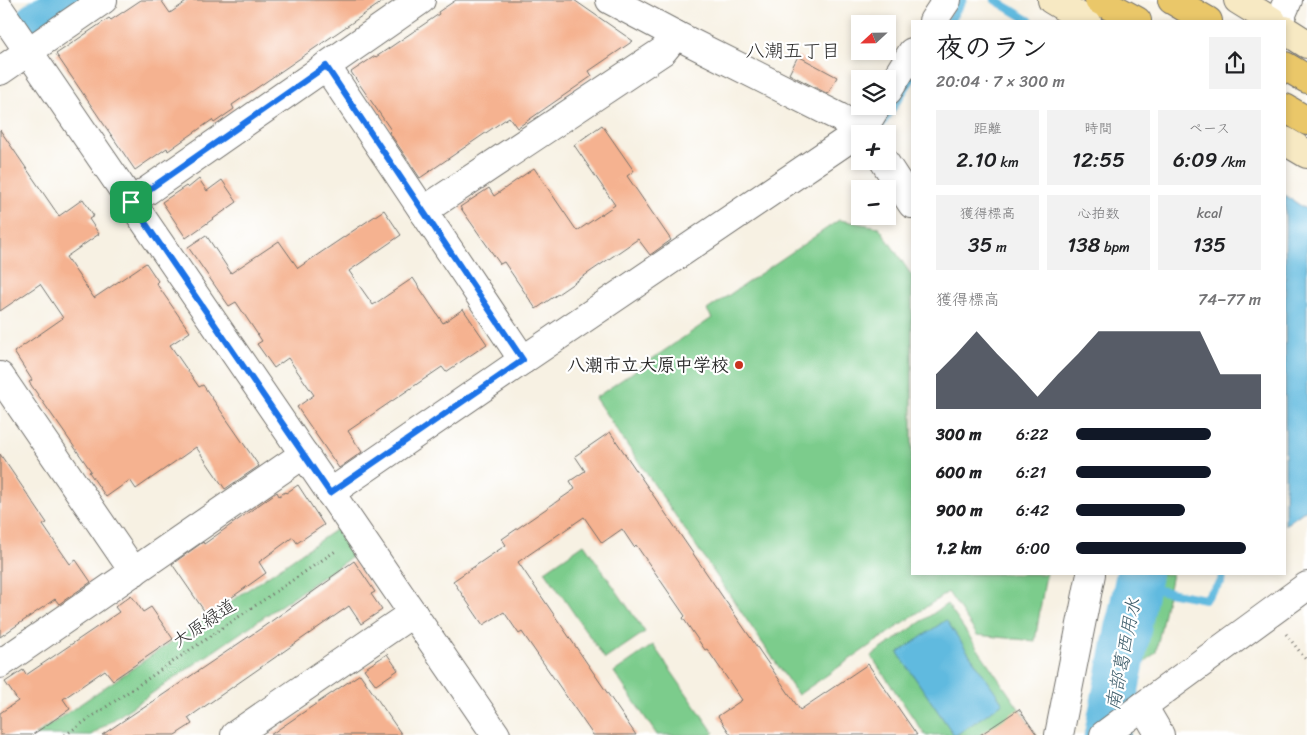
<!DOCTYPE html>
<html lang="ja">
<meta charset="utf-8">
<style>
:root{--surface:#fff;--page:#f2f2f2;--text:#202124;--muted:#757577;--accent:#111827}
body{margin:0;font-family:Sriracha,"Klee One",sans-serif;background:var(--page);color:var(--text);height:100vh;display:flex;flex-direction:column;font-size:19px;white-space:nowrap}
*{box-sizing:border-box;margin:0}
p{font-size:16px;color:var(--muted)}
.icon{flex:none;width:28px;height:28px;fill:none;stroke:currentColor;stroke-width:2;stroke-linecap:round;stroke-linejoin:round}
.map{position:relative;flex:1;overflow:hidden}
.panel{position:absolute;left:911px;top:20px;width:375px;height:555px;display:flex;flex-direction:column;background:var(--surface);border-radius:0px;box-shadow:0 2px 8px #0003}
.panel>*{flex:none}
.needle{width:32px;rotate:248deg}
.fabs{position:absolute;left:851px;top:15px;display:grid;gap:10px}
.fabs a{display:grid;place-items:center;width:45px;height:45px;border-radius:0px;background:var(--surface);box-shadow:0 2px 8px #0003;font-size:25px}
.pin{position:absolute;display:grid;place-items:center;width:42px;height:42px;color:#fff;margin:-21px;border-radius:10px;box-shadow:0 2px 8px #0006}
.round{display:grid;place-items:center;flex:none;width:52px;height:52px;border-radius:0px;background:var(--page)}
.headline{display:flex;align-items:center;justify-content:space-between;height:85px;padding:0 25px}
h1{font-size:28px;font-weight:600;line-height:38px}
.metrics{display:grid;grid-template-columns:repeat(3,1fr);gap:8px;height:85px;padding:5px 25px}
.metrics div{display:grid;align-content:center;border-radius:0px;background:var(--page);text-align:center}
.metrics b{font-size:21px;font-weight:600}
.metrics small{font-size:14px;font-weight:400}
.metrics p{font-size:14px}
.chart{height:140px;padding:10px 25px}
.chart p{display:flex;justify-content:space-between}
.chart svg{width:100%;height:90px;margin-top:5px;fill:var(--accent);opacity:.7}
ul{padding:0 25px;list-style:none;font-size:16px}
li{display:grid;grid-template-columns:80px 60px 1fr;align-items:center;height:38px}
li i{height:12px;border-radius:6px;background:var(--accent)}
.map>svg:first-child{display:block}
.green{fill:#7ccc8c;stroke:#547c5c}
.water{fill:#61badf;stroke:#467285}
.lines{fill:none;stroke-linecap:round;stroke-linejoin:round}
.stream{stroke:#61badf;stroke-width:8}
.river{stroke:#61badf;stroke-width:46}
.building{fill:#f5b290}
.minor-casing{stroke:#72706b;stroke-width:30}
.tertiary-casing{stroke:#72706b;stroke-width:30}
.secondary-casing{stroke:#72706b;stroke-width:30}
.motorway-casing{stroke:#72706b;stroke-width:30}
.path{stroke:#72706b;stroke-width:3;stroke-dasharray:1 4;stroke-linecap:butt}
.minor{stroke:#fff;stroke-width:28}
.tertiary{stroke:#fff;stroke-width:28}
.secondary{stroke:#f7e9c3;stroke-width:28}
.motorway{stroke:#eac769;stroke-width:28}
.route-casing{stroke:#fff;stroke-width:10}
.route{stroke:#1a73e8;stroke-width:6}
.poi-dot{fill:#c8321e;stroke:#fff;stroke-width:2}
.labels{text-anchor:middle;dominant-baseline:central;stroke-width:4.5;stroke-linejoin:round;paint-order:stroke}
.poi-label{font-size:18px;font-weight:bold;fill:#2b2b2b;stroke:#fff;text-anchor:end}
.street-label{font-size:18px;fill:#2b2b2b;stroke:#fff}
.neighbourhood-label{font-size:19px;fill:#2b2b2b;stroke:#fff}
.water-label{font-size:19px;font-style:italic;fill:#3e5d6a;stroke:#fff}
</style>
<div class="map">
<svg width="1307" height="735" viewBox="0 0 1307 735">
<rect width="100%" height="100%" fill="#fff"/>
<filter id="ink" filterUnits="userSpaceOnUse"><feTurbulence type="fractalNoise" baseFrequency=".02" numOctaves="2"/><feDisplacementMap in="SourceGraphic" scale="10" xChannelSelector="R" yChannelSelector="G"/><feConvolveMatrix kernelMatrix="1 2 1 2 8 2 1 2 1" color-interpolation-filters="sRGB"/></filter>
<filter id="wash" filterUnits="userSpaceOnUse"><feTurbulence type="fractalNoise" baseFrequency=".0096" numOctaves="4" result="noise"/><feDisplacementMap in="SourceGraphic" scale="20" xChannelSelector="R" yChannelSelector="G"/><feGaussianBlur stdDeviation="1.12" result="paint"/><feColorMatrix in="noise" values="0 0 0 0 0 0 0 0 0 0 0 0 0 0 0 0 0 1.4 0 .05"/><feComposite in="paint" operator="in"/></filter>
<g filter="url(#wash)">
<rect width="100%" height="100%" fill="#f7f1e3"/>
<g class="green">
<polygon points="839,220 879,227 912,276 912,574 1046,574 1035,641 977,635 948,592 798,695 595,398 712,318 707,310"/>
<polygon points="338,528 356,554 91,735 35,735"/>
<polygon points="584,544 645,632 605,659 545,571"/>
<polygon points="1153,574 1172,574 1156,652 1134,672"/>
<polygon points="947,604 1037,735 925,735 871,656"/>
<polygon points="653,645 714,733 711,735 657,735 614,672"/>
</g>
<g class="water">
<polygon points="1285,195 1307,210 1307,509 1285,525"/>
<polygon points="946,620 1003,703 956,735 954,735 898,653"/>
</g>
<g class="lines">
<g class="stream">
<polyline points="995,0 1030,21"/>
<polyline points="950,21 963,0"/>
<polyline points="882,124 912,78"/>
<polyline points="1137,586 1205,599 1221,582 1222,574"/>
</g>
<g class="river">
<polyline points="36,25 72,0"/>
<polyline points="1107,735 1139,574"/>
</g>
</g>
<g id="blocks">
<g class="building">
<polygon points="141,0 161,0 170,13 189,0 385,0 232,105 234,109 214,123 212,120 168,151 167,148 135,170 56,54 109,18 111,20"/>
<polygon points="456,0 574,0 633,41 589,71 592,76 517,128 509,117 420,178 389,132 391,130 351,72 375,56 376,57 439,14 438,12"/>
<polygon points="798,56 837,77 828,94 789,74"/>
<polygon points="602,125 634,171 627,176 671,240 650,255 638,239 536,309 504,262 500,264 460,207 489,188 494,196 534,168 577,231 615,205 574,145"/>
<polygon points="0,130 59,216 83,199 94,216 89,219 99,234 66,257 94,298 146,263 158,281 156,283 190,332 170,345 199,387 203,385 259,466 225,489 196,447 136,489 130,480 106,497 89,472 91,471 29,382 32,380 14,352 63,318 40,284 0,311"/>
<polygon points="199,179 207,191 222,180 237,202 186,238 162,202 186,186 188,188"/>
<polygon points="384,210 401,235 349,271 373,305 413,278 443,323 463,309 487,344 446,372 442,367 348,431 362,452 339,468 297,407 314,395 288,358 274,368 257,344 262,341 236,302 229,306 188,247 206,235 231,273 279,241 298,268"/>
<polygon points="610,432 800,710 868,664 917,735 731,735 718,716 742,700 707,649 705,650 683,618 685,616 636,545 634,547 622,529 602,543 584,517 518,562 636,735 593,735 522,632 519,634 504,612 483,625 453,581 506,545 502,539 575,489 570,481 585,471 575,456"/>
<polygon points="0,454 47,523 43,525 70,564 76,560 91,582 59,604 55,599 0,637"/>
<polygon points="298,485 324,525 297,543 293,537 259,562 266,573 207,615 172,564 203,542 204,544 277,492 279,496 285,492 286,493"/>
<polygon points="354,561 375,592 371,594 382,610 361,624 349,606 188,718 192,724 175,735 102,735 142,708 142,709 263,627 331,579 330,578"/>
<polygon points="131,595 143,612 151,607 173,639 113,680 105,670 63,699 70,709 32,735 0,735 0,713 18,701 5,682 23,670 26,675 119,612 115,607"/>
<polygon points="387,654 398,670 376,685 364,669"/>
<polygon points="360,674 402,735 270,735"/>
<polygon points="1019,709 1037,735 980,735"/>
</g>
</g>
</g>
<g filter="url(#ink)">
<use href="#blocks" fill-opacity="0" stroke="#72706b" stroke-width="1"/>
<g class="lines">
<g class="minor-casing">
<g id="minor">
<polyline points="610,0 676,35 839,117 862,130 865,134"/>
<polyline points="933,21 947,0"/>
<polyline points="1279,21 1288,0"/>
<polyline points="326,66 523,360"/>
<polyline points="0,71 103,0"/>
<polyline points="888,91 912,52"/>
<polyline points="884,161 912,204"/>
<polyline points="131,202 421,0"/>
<polyline points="423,211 663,51 676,35"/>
<polyline points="0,376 134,572"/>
<polyline points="330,493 523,360 862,130 877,106"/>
<polyline points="0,664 304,454"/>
<polyline points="235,735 413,613"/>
<polyline points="1059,735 1091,574"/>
</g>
</g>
<g class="tertiary-casing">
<g id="tertiary">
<polyline points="0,10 496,735"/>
<polyline points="1143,706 1160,735"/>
<polyline points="1104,735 1143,706 1307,586"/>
</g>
</g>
<g class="secondary-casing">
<g id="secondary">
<polyline points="1052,0 1087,21"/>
<polyline points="1238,0 1272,21"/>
<polyline points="1285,30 1307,44"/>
<polyline points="1285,141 1307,154"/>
</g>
</g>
<g class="motorway-casing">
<g id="motorway">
<polyline points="1099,0 1137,21"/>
<polyline points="1172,0 1208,21"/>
<polyline points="1285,66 1307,79"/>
<polyline points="1285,108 1307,121"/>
</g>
</g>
<g class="path">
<polyline points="1286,634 1307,661"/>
<polyline points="65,735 337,550"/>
</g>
<use href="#minor" class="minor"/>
<use href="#tertiary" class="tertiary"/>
<use href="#secondary" class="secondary"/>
<use href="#motorway" class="motorway"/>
</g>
</g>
<g class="lines" filter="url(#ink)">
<g class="route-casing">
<polygon id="route" points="326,66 523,360 330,493 131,202"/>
</g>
<use href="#route" class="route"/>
</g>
<circle class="poi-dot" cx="739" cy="365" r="5"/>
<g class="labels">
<g class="poi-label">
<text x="729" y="365">八潮市立大原中学校</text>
</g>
<g class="street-label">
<text transform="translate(204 623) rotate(-34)">大原緑道</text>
</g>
<g class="neighbourhood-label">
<text x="793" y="50">八潮五丁目</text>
</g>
<g class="water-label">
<text transform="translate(1123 654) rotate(-79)">南部葛西用水</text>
</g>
</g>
</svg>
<div class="fabs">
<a><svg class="needle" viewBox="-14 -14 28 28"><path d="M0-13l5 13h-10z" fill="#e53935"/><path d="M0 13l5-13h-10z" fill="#757577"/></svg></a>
<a><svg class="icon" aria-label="layers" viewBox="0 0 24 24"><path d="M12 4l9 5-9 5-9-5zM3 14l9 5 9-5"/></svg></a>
<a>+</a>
<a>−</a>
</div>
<div class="pin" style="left:131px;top:202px;background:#1e9e55"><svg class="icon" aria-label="arrive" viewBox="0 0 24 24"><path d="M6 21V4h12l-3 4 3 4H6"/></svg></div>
<section class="panel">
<div class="headline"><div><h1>夜のラン</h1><p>20:04 · 7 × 300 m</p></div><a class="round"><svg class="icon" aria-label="share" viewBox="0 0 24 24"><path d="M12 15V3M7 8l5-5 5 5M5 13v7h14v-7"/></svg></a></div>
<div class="metrics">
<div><p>距離</p><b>2.10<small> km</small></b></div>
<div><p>時間</p><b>12:55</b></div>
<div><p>ペース</p><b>6:09<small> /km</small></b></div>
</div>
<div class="metrics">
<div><p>獲得標高</p><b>35<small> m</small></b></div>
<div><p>心拍数</p><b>138<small> bpm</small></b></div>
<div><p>kcal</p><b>135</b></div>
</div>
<div class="chart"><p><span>獲得標高</span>74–77 m</p>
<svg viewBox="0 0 160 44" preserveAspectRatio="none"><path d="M0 44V27L10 17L20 6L30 17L40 27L50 38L60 27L70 17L80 6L90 6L100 6L110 6L120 6L130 6L140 27L150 27L160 27V44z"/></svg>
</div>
<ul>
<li><b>300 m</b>6:22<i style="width:73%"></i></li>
<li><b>600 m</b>6:21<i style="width:73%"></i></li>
<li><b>900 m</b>6:42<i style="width:59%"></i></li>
<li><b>1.2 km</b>6:00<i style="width:92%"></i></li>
</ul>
</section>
</div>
